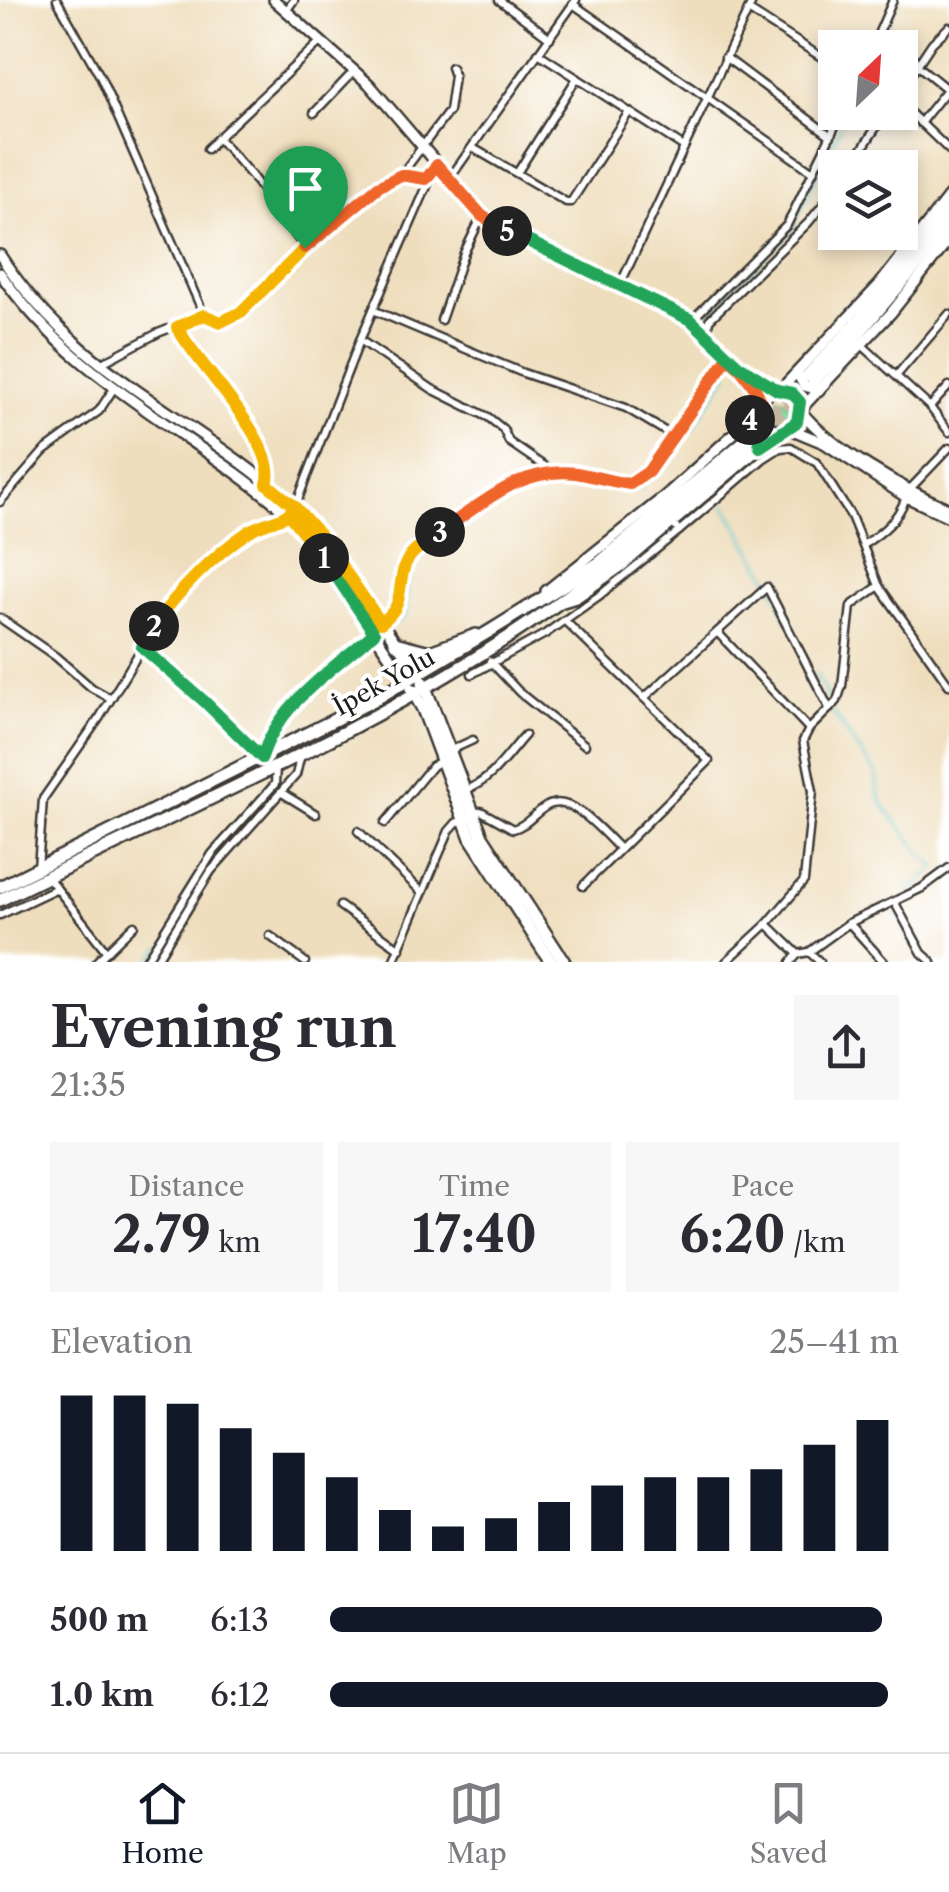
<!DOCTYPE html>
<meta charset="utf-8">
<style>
:root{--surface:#fff;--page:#f7f7f7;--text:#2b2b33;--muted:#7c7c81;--line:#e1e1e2;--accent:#111827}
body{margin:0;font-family:"Libre Caslon Text",serif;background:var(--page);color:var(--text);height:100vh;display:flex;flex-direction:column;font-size:38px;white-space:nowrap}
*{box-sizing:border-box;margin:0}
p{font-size:32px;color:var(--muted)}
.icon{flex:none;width:55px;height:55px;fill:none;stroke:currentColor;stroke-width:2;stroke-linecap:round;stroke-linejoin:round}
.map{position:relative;height:962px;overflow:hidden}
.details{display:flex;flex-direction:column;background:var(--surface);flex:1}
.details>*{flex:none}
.needle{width:65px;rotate:25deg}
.tools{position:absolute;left:818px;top:30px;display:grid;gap:20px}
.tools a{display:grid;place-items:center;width:100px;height:100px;border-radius:0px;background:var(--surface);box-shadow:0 5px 15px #0003;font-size:50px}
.pin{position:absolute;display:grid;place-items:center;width:85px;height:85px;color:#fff;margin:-102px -42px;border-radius:50% 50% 50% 0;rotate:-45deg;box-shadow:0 0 10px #0007}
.pin .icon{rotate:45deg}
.km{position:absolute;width:50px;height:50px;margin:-25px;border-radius:50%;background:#222;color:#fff;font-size:28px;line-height:50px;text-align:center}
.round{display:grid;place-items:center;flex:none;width:105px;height:105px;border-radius:0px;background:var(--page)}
.head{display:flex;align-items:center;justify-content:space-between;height:170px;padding:0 50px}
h1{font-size:55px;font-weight:800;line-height:75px}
.metrics{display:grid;grid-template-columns:repeat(3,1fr);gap:15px;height:170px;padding:10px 50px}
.metrics div{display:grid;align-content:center;border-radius:0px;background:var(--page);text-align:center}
.metrics b{font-size:50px;font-weight:800}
.metrics small{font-size:28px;font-weight:400}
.metrics p{font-size:28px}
.chart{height:280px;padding:20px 50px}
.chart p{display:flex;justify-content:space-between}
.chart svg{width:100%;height:180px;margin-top:10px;stroke:var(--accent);stroke-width:6}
ul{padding:0 50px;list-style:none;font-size:32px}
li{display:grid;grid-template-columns:160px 120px 1fr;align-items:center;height:75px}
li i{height:25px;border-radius:12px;background:var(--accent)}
.dock{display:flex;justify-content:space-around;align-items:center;height:140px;border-top:2px solid var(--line);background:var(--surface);font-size:28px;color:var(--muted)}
.dock a{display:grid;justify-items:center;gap:5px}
.dock .selected{color:var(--accent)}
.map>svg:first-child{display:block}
.green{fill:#7fd79c;stroke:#4e7a5c;stroke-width:2.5}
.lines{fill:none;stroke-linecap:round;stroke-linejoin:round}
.stream{stroke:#5cc9d0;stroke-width:2.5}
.highway-tunnel{stroke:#c5b79d;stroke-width:11;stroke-dasharray:11 5.5;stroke-linecap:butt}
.street-casing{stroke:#3c3934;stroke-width:11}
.secondary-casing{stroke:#3c3934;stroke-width:14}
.highway-casing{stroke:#3c3934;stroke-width:16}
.street{stroke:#fff;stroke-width:6}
.secondary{stroke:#fff;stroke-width:9}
.highway{stroke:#fff;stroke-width:11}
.split-1-casing{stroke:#fff;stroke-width:20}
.split-2-casing{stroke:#fff;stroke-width:20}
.split-3-casing{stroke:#fff;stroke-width:20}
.split-4-casing{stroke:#fff;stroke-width:20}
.split-5-casing{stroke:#fff;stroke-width:20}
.split-6-casing{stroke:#fff;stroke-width:20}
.split-1{stroke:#f5b400;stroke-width:12}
.split-2{stroke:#22a559;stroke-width:12}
.split-3{stroke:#f5b400;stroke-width:12}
.split-4{stroke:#f0652b;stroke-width:12}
.split-5{stroke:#22a559;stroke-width:12}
.split-6{stroke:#f0652b;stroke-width:12}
.labels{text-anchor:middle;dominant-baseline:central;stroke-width:8;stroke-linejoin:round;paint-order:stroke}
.street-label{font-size:25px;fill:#1c1c1c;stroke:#fff}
</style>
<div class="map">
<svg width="949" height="962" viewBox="0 0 949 962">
<rect width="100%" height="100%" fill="#fff"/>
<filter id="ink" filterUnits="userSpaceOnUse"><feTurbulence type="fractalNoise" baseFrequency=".01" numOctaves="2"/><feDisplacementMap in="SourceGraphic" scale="20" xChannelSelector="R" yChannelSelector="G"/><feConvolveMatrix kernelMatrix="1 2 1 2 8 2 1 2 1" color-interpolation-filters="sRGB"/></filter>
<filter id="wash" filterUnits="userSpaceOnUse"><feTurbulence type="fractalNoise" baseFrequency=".0048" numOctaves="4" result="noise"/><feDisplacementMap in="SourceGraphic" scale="40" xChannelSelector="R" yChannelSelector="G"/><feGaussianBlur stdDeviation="2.25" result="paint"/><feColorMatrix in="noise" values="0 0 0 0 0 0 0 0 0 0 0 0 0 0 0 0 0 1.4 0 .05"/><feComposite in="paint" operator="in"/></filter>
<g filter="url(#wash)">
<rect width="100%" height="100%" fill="#efdebd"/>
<circle class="green" cx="782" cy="411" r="12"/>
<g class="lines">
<g class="stream">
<polyline points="877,48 899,0"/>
<polyline points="697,324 791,232 847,112"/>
<polyline points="686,438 729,373"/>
<polyline points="725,505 777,593 788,622"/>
<polyline points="396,624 406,615 409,571 416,556 508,490 526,483 573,478 616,489 641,489"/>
<polyline points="815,673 829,700"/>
<polyline points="833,713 877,775 877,788 883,805 927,860 937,867 908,892"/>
<polyline points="277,737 286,719 372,643"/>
<polyline points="186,906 212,860 267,803"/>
<polyline points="895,913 924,962"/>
<polyline points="150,962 161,947"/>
</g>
</g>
</g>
<g filter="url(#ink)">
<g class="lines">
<g class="highway-tunnel">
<polyline points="748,438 807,376"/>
<polyline points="753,446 813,382"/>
</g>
<g class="street-casing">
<g id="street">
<polyline points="57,0 100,76 204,315"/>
<polyline points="499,0 550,38"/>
<polyline points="573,4 813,172"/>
<polyline points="748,10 835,66"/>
<polyline points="286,11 294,0"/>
<polyline points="872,48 893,0"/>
<polyline points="538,53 684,147"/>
<polyline points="725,57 831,136"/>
<polyline points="917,65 948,90"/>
<polyline points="900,91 932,43 949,27"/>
<polyline points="900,103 949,150"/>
<polyline points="314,113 354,71"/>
<polyline points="920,123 949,87"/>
<polyline points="473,148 566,202 571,202 629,112"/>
<polyline points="207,149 218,138"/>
<polyline points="850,168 886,112"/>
<polyline points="517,173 577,78"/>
<polyline points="401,175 426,179 437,165"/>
<polyline points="450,178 576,0"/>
<polyline points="305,248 251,175 218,138 320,42"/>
<polyline points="620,285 753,0"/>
<polyline points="373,310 523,373 626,408 673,436"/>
<polyline points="441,320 464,253 482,216"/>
<polyline points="691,321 787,225 842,112"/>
<polyline points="707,334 709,320 808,223 835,190"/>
<polyline points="360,340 432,389 488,417 503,429 509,442 554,473"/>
<polyline points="862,345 930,407 949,432"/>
<polyline points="100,364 158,333 204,315 221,321 241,312 305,248 357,203 401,175 449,111 454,76 451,67"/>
<polyline points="897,375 949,314"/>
<polyline points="930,407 949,386"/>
<polyline points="909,490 949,448"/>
<polyline points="0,502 44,451 99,411 114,388"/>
<polyline points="673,524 679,531 763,459 780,448 791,447 817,463 851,516 879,586 949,685"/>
<path d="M 863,545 C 883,532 898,520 906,497"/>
<polyline points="0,618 55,656 92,688 110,698"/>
<polyline points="564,620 709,761 583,886"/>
<path d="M 382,622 C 408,602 396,579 412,554 C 457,518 507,471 569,473 C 589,474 610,482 631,484 L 648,472 L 728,357"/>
<polyline points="718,633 809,729"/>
<path d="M 141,647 L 205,702 L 261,758 C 275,706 334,668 374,633"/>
<polyline points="490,661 520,693 585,745"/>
<polyline points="472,674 545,634 600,595 679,531"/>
<polyline points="644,698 767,587 829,708"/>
<polyline points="449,751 473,740"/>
<path d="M 465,790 C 491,782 507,755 525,735"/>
<polyline points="282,793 316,814"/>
<polyline points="385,823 432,766 441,761"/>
<polyline points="358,831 422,892"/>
<polyline points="38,868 43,799 100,717 158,621 184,586 236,541 251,529 289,515 295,507 360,340 428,184 426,179"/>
<polyline points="47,876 107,952"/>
<polyline points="895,903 922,953 932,962"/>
<polyline points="340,906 400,949"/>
<polyline points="0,915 55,889"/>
<polyline points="849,923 884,962"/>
<polyline points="767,924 798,954 809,952 820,962"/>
<polyline points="270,936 305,962"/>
<polyline points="809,952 849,923 922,888 949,868"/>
<polyline points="96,962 134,925"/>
<polyline points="145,962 212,854 275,784 276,767"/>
<polyline points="155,962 211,871 296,775 301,754"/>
<path d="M 393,962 L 449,831 L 456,823 L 481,811 L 513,829 C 528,825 534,813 547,806 C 571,792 604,834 620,849"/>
<polyline points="726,962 767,924 804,881 813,791 803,741 809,729 837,701 842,686 851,606 879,586"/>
<polyline points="791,962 798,954"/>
</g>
</g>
<g class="secondary-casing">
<g id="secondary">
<polyline points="274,0 369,84 482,216 691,321 728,357 777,390"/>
<path d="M 0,255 C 77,376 195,415 295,507 L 320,535 L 418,674"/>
<path d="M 0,273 C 73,381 194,432 289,515 L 311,540 L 407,682"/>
<path d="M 177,327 C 195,363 281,445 267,484"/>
<polyline points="740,367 762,403"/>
<polyline points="797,373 804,386 819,390"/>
<polyline points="780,390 879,285 949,196"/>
<circle cx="781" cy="410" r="20"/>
<polyline points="801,409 891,313 949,240"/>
<path d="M 801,411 C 829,448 906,490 949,509"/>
<polyline points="743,427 757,434 760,447"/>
<polyline points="788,428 824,443 906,497 949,517"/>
<polyline points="546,591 665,496 761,409"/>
<polyline points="563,602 576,598 622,566 782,429"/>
</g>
</g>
<g class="highway-casing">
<g id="highway">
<polyline points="807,376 864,315 949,211"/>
<polyline points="813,382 854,339 949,227"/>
<polyline points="395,643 430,652 476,635"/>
<polyline points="423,682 482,836 564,962"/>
<polyline points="412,689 423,709 471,838 551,962"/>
<polyline points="0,887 374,700 490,631 599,563 747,439"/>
<path d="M 0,900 C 170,815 348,741 507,638 C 595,581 675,514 753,446"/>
</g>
</g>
<use href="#street" class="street"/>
<use href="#secondary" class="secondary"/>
<use href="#highway" class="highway"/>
</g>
</g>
<g class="lines" filter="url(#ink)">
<g class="split-1-casing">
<path id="split-1" d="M 305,248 L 241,312 L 221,322 L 204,315 L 177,327 C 195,363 281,445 267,484 L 295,507 L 289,515 L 324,558"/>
</g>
<g class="split-2-casing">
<path id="split-2" d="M 154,626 L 142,647 L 205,702 L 262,758 C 276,706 334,668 374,633 L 324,558"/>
</g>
<g class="split-3-casing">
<path id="split-3" d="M 154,626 C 176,593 215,554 248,532 C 263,521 284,522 295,507 L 320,535 L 381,623 C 406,604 396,591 405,565 C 410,551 429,541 440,532"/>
</g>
<g class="split-4-casing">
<path id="split-4" d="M 440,532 C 482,504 521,466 576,473 C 594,476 612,482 630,484 L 648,472 L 728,357 C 737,364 764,395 761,407 C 761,410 752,417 750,420"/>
</g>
<g class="split-5-casing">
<polyline id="split-5" points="507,231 691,320 738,365 777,390 792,393 800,402 797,422 760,447 757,434 743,426 750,420"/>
</g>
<g class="split-6-casing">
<polyline id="split-6" points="305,248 378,187 401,175 426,179 437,165 482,216 507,231"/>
</g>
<use href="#split-1" class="split-1"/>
<use href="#split-2" class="split-2"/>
<use href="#split-3" class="split-3"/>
<use href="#split-4" class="split-4"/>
<use href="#split-5" class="split-5"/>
<use href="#split-6" class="split-6"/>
</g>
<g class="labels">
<g class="street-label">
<text transform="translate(384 682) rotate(-29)">İpek Yolu</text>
</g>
</g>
</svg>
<div class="tools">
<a><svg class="needle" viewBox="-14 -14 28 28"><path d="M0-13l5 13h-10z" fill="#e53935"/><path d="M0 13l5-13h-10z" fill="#7c7c81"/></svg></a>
<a><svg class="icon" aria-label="layers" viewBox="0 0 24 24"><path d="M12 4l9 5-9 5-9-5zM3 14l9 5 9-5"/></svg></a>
</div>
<div class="pin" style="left:305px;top:248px;background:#1e9e55"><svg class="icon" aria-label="arrive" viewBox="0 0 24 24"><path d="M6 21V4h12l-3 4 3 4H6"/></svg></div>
<b class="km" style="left:324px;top:558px">1</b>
<b class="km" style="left:154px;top:626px">2</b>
<b class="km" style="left:440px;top:532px">3</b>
<b class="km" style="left:750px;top:420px">4</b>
<b class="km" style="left:507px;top:231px">5</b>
</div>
<section class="details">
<div class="head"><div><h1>Evening run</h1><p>21:35</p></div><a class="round"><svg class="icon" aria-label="share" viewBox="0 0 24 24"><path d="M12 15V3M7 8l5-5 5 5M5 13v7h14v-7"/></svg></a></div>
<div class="metrics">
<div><p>Distance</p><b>2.79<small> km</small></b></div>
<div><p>Time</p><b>17:40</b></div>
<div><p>Pace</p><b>6:20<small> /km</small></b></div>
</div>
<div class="chart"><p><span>Elevation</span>25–41 m</p>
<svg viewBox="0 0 160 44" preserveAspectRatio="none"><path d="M5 44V6M15 44V6M25 44V8M35 44V14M45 44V20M55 44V26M65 44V34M75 44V38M85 44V36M95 44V32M105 44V28M115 44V26M125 44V26M135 44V24M145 44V18M155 44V12"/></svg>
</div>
<ul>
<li><b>500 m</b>6:13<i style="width:97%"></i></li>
<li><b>1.0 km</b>6:12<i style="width:98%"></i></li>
</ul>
</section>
<nav class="dock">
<a class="selected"><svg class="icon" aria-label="home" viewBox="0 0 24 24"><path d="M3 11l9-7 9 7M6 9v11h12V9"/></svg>Home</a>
<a><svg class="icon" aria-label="map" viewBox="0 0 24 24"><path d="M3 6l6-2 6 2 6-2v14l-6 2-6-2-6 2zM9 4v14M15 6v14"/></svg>Map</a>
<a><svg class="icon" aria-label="saved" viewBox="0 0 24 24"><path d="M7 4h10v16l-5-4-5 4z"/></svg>Saved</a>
</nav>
